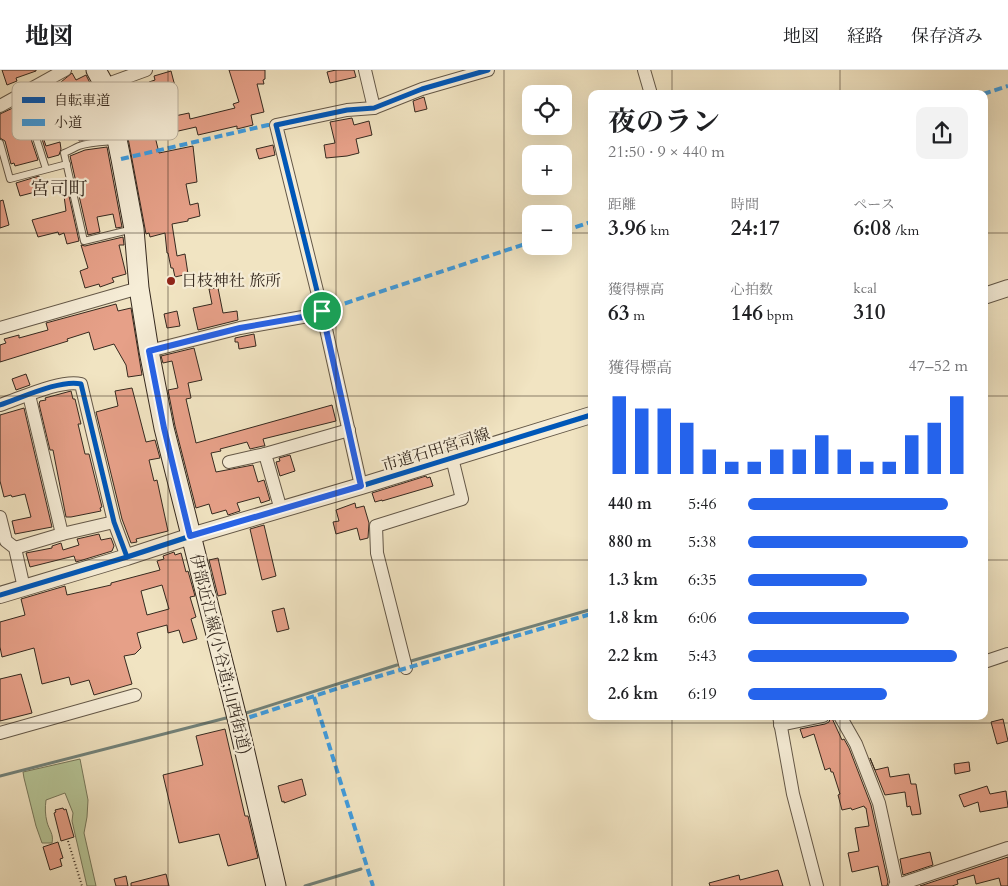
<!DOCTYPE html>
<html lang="ja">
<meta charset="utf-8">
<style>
:root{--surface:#fff;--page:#f2f2f2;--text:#202124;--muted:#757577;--line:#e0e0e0;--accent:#2563eb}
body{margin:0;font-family:Cardo,"Noto Serif JP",serif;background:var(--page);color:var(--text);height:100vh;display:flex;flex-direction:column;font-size:19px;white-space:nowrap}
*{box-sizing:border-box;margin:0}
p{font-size:16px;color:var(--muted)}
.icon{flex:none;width:28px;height:28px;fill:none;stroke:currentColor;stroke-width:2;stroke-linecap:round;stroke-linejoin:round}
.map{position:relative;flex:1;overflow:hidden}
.drawer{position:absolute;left:588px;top:20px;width:400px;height:630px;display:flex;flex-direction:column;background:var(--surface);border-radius:10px;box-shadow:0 5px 20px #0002}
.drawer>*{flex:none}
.buttons{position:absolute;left:522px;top:15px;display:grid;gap:10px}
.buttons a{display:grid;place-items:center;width:50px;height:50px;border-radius:10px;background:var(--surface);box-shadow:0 5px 20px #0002;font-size:25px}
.pin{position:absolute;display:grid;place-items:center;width:42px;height:42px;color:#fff;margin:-21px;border:2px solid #fff;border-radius:50%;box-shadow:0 1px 5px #0007}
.round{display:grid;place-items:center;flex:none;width:52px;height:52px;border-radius:10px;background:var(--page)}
.head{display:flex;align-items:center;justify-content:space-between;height:85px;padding:0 20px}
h1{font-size:28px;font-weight:700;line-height:38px}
.stats{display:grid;grid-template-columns:repeat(3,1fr);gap:8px;height:85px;padding:5px 20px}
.stats div{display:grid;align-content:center}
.stats b{font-size:21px;font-weight:700}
.stats small{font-size:14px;font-weight:400}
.stats p{font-size:14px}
.chart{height:140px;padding:10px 20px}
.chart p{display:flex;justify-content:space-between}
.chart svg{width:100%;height:90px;margin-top:5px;stroke:var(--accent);stroke-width:6}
ul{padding:0 20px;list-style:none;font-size:16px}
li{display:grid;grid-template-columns:80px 60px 1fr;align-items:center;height:38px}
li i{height:12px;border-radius:6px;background:var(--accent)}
header{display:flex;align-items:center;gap:30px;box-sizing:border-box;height:70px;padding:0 25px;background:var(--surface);border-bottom:1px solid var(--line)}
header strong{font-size:24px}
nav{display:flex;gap:28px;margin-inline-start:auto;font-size:18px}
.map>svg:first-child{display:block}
.green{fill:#b6c597;stroke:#76775b}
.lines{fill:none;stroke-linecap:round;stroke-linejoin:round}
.stream{stroke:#72827a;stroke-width:3}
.building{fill:#e6a088;stroke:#35291f;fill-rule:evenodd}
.service-casing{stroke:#645848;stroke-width:8}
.minor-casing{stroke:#645848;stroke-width:14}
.tertiary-casing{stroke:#645848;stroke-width:18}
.secondary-casing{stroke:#35291f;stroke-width:21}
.path{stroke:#35291f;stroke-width:2;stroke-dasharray:1 2.5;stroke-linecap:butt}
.service{stroke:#f6edd7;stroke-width:6}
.minor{stroke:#f6edd7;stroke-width:12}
.tertiary{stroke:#f6edd7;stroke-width:16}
.secondary{stroke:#f6edd7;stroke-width:19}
.quiet{stroke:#3e9ce0;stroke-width:4;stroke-dasharray:8 4;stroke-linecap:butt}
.cycleway-casing{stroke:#f6edd7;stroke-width:8}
.cycleway{stroke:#0057b8;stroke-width:5}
.route-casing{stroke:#fff;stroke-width:10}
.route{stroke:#2563eb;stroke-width:6}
.grid{fill:none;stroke:#35291f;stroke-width:1;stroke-opacity:0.55}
.poi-dot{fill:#8f2418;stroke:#f6edd7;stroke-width:2}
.labels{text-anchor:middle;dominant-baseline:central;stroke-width:4.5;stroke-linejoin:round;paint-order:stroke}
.poi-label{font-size:16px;fill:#35291f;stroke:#f6edd7;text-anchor:start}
.street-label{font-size:16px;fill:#35291f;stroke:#f6edd7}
.quarter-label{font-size:19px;fill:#35291f;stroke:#f6edd7}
.key{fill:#f6edd7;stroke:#bcb2a0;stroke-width:1}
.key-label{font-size:14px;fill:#35291f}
</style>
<header>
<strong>地図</strong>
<nav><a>地図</a><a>経路</a><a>保存済み</a></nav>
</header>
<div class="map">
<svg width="1008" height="816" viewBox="0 0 1008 816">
<rect width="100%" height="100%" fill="#f1e4c2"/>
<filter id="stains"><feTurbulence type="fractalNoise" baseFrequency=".004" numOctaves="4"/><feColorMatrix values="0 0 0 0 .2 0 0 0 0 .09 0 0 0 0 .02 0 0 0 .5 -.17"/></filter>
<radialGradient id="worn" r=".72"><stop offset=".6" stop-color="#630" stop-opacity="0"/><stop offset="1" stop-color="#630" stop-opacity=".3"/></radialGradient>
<path class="green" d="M 80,689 L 88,730 L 87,747 L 84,763 L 96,816 L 87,816 L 72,751 L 73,743 L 65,723 L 46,730 C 45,738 45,744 47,752 C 49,760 54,764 52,773 L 42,773 L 36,756 L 24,708 L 23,702 Z"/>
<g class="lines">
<g class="stream">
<polyline points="411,591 589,540"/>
<polyline points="243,644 397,595"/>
<polyline points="0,706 230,647"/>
<polyline points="305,816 361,799"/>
</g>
</g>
<g class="building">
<polygon points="2,0 36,0 36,1 16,8 17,11 7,15"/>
<polygon points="229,0 265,0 265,9 263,10 264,14 257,14 264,42 251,45 253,55 237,59 237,56 198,65 196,57 174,62 170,47 189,43 190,49 235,38 233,34 239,32"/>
<polygon points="336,0 354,0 356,7 330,13 327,2"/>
<polygon points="171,1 177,24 154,31 149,12 155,10 154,6"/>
<polygon points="72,3 76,10 86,5 91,15 80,24 89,22 91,28 97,26 105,67 79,71 78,65 62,68 59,52 40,58 46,76 60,72 61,79 59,85 48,88 35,47 26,31 37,25 41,35 67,26 61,12"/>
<polygon points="131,17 140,61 153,58 159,83 193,76 197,112 186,114 190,135 198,133 200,146 188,149 188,151 172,154 177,186 185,184 188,204 175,207 173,198 171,198 168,183 167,183 165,163 150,167 149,163 146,164 119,20"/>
<polygon points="424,27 427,39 415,42 413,31"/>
<polygon points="17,36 25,51 38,90 15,96 14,93 11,94 5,71 0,68 0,44"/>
<polygon points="352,48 354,55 369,51 372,65 356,69 359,83 347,86 326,88 324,75 335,73 330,52"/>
<polygon points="273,75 275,85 259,89 256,79"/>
<polygon points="107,77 122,157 116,158 113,144 97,147 100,162 88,165 70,86 85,80"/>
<polygon points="39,106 43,120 20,126 16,113"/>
<polygon points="67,117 79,171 67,174 64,163 59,165 58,162 38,167 32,150 66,141 63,118"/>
<polygon points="3,130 9,155 0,158 0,131"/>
<polygon points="123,167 124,175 119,175 126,204 112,208 114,212 100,217 99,214 85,218 80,201 88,198 81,175 85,176"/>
<polygon points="218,218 223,243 237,241 238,250 198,260 193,238 212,234 209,219"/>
<polygon points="116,234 118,241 131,238 142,305 128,307 126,295 114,274 94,280 89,262 67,269 68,271 0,292 0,275 6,273 4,269 19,265 19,268 48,260 46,253"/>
<polygon points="177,241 180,256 167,258 164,244"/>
<polygon points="254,264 256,276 239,279 238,272 235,272 235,268"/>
<polygon points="194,278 202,310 188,313 191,328 186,329 196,373 332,335 336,351 263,369 265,376 263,376 250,379 247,372 220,379 221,381 211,383 216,402 253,395 258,412 264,410 270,430 261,433 259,427 237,433 240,441 228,445 226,440 212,444 209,434 196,438 175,356 168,320 178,318 172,291 163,293 161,286"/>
<polygon points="26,304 30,315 16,320 12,309"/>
<polygon points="132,318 146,372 155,370 160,388 149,390 154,411 157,410 168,461 136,469 137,472 131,473 122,449 96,342 118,336 115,321"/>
<polygon points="71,321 73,329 75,329 81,354 78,354 85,384 89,384 102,437 100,438 101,441 71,447 66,447 53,380 50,380 39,334 40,331 46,330 45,328"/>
<polygon points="24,338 52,457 15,464 12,451 31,447 25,424 12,427 11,425 4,427 0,411 0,345"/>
<polygon points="290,385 295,401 280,406 276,392 280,391 279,388"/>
<polygon points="426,406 427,408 430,407 433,416 382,431 382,430 375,432 372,423"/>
<polygon points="355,433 356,438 364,436 369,453 368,468 360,470 357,458 336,464 333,452 339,451 336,440"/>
<polygon points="264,455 276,506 262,510 250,459"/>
<polygon points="99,464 101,470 111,468 114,476 112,481 76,492 74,486 30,497 26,483 52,478 52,476 61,473 63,480 79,475 77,469"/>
<path d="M 174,482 L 175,485 L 181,483 L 186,502 L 188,501 L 195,526 L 190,527 L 196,547 L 191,549 L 197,569 L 183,573 L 179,560 L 168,563 L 167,555 L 137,563 L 141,578 L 135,584 L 124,586 L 132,614 L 94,625 L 89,610 L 71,615 L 69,607 L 42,614 L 34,578 L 2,587 L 0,577 L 0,552 L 25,545 L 21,529 L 65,516 L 67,525 L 111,515 L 111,513 L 160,500 L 157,491 L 164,489 L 163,486 ZM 162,515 L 169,539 L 147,545 L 141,521 Z"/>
<polygon points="218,488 226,524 218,526 209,490"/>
<polygon points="284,538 289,559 277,562 272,541"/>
<polygon points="21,604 32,643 0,651 0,609"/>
<polygon points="831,646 842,670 844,669 849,678 871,735 888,812 887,816 882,816 878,796 852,802 848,783 859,781 855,758 869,756 866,738 865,738 864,736 852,740 851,738 842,740 838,725 840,724 833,702 831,702 830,698 825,700 814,664 803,668 800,659 825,654 829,652"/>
<polygon points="1003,649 1008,671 997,674 991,652"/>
<polygon points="225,659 245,746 248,746 258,788 228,796 219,764 179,773 163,705 203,695 196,666"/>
<polygon points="870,688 875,700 888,697 890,707 909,704 911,714 916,714 921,744 912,745 910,736 907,737 905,722 885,725"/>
<polygon points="969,692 970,701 955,704 954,694"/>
<polygon points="302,709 306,725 284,733 284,731 282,732 278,716"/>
<polygon points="987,716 990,724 1006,721 1008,737 980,742 978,732 964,737 959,725"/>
<polygon points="63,738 64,740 66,739 74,767 61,771 54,743 56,742 55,740"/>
<polygon points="58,772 63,788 60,789 62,796 50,800 43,777"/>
<polygon points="930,782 933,795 903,805 900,789"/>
<polygon points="1008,787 1008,816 1001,816 999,808 976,814 974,805 957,810 958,814 952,816 920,816"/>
<polygon points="778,800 783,816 710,816 709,813 739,805 740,810"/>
<polygon points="166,804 169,816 131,816 131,813"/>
<polygon points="126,806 128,816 116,816 114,809"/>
</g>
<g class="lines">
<g class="service-casing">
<g id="service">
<polyline points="18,26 30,49 46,99"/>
<path d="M 116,71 C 103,72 90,72 79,76 C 74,78 70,81 64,83 L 84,171 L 133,159"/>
<polyline points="0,73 10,109 67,94"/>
</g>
</g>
<g class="minor-casing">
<g id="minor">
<polyline points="365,0 374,38"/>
<polyline points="644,0 651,24"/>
<polyline points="105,15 146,0"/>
<polyline points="0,36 65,0"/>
<polyline points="0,258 139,218"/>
<polyline points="149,281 240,258 314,245 322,241"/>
<polyline points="29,325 62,464"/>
<path d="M 0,335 C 21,328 61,309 81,314 L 114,452 L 127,487"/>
<polyline points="229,392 265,384"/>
<polyline points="361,416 322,241 276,55 347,40 374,38 422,19 488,0"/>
<polyline points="281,440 265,384 349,360"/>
<polyline points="0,447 6,471 15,478 24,518"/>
<polyline points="15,478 62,464 114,452"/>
<polyline points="984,592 1008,584"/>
<polyline points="406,598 377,483 376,456 462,429 452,388"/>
<polyline points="779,646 793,724 817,816"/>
<polyline points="840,646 856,674 879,733 897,815"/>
<polyline points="780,655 823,646"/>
<polyline points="0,663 135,625"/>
<polyline points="895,816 1008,778"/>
</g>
</g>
<g class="tertiary-casing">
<g id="tertiary">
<polyline points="984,226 1008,218"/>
<polyline points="0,525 127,487 191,466 361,416 591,345"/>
</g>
</g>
<g class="secondary-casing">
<polyline id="secondary" points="96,0 107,20 121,89 134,159 139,218 149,281 164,358 237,648 276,816"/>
</g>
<polyline class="path" points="68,771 82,816"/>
<use href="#service" class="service"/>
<use href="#minor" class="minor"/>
<use href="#tertiary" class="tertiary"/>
<use href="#secondary" class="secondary"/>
<g class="quiet">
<polyline points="983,24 1008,16"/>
<polyline points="121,89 268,55 276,55"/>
<polyline points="564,161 591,152"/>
<polyline points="322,241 531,172"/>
<polyline points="314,627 373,816"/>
<polyline points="238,651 342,617 591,544"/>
</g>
<g class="cycleway-casing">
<g id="cycleway">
<path d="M 0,335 C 21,328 61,309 81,314 L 114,452 L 127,487"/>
<polyline points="361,416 322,241 276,55 347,40 374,38 422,19 488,0"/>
<polyline points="0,525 127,487 191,466 361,416 591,345"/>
</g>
</g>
<use href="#cycleway" class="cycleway"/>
</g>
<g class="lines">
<g class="route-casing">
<polygon id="route" points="322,241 361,416 190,466 164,358 149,281 240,258 314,245"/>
</g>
<use href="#route" class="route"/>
</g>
<path class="grid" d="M 168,0 L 168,816M 336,0 L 336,816M 504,0 L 504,816M 672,0 L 672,24M 840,0 L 840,24M 0,163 L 531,163M 564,163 L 591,163M 984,163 L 1008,163M 0,326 L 591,326M 984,326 L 1008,326M 0,490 L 591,490M 984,490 L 1008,490M 672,646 L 672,816M 840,646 L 840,816M 0,653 L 1008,653"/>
<circle class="poi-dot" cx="171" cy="211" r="5"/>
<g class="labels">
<g class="poi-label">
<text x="181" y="211">日枝神社 旅所</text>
</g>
<g class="street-label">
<text transform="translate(436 380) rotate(-17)">市道石田宮司線</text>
<text transform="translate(220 584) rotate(76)">伊部近江線(小谷道;山西街道)</text>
</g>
<g class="quarter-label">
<text x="59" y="119">宮司町</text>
</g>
</g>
<rect x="12" y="12" width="166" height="58" rx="8" class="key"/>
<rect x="22" y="27" width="23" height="6" fill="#0057b8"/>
<rect x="22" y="49" width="23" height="7" fill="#3e9ce0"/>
<g class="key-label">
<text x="54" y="35">自転車道</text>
<text x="54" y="57">小道</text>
</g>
<rect width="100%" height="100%" filter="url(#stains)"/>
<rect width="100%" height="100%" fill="url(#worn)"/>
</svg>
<div class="buttons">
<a><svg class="icon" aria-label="locate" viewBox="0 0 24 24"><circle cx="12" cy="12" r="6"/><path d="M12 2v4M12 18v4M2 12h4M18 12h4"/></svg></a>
<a>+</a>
<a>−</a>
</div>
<div class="pin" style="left:322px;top:241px;background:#1e9e55"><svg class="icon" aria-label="arrive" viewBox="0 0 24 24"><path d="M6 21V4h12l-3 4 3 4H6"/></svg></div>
<section class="drawer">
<div class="head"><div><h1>夜のラン</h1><p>21:50 · 9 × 440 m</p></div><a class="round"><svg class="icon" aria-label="share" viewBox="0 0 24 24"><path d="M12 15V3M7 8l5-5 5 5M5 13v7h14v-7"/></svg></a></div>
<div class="stats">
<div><p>距離</p><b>3.96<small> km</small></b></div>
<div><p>時間</p><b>24:17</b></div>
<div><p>ペース</p><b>6:08<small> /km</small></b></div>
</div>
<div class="stats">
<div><p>獲得標高</p><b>63<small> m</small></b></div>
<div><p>心拍数</p><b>146<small> bpm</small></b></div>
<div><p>kcal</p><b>310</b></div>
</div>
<div class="chart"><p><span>獲得標高</span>47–52 m</p>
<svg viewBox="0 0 160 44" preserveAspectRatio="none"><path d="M5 44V6M15 44V12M25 44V12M35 44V19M45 44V32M55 44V38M65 44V38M75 44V32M85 44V32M95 44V25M105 44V32M115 44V38M125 44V38M135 44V25M145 44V19M155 44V6"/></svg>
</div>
<ul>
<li><b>440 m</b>5:46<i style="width:91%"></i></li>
<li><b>880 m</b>5:38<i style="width:100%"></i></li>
<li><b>1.3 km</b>6:35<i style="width:54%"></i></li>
<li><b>1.8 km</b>6:06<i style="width:73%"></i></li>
<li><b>2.2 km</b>5:43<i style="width:95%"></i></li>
<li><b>2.6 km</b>6:19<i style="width:63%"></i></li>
</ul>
</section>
</div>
